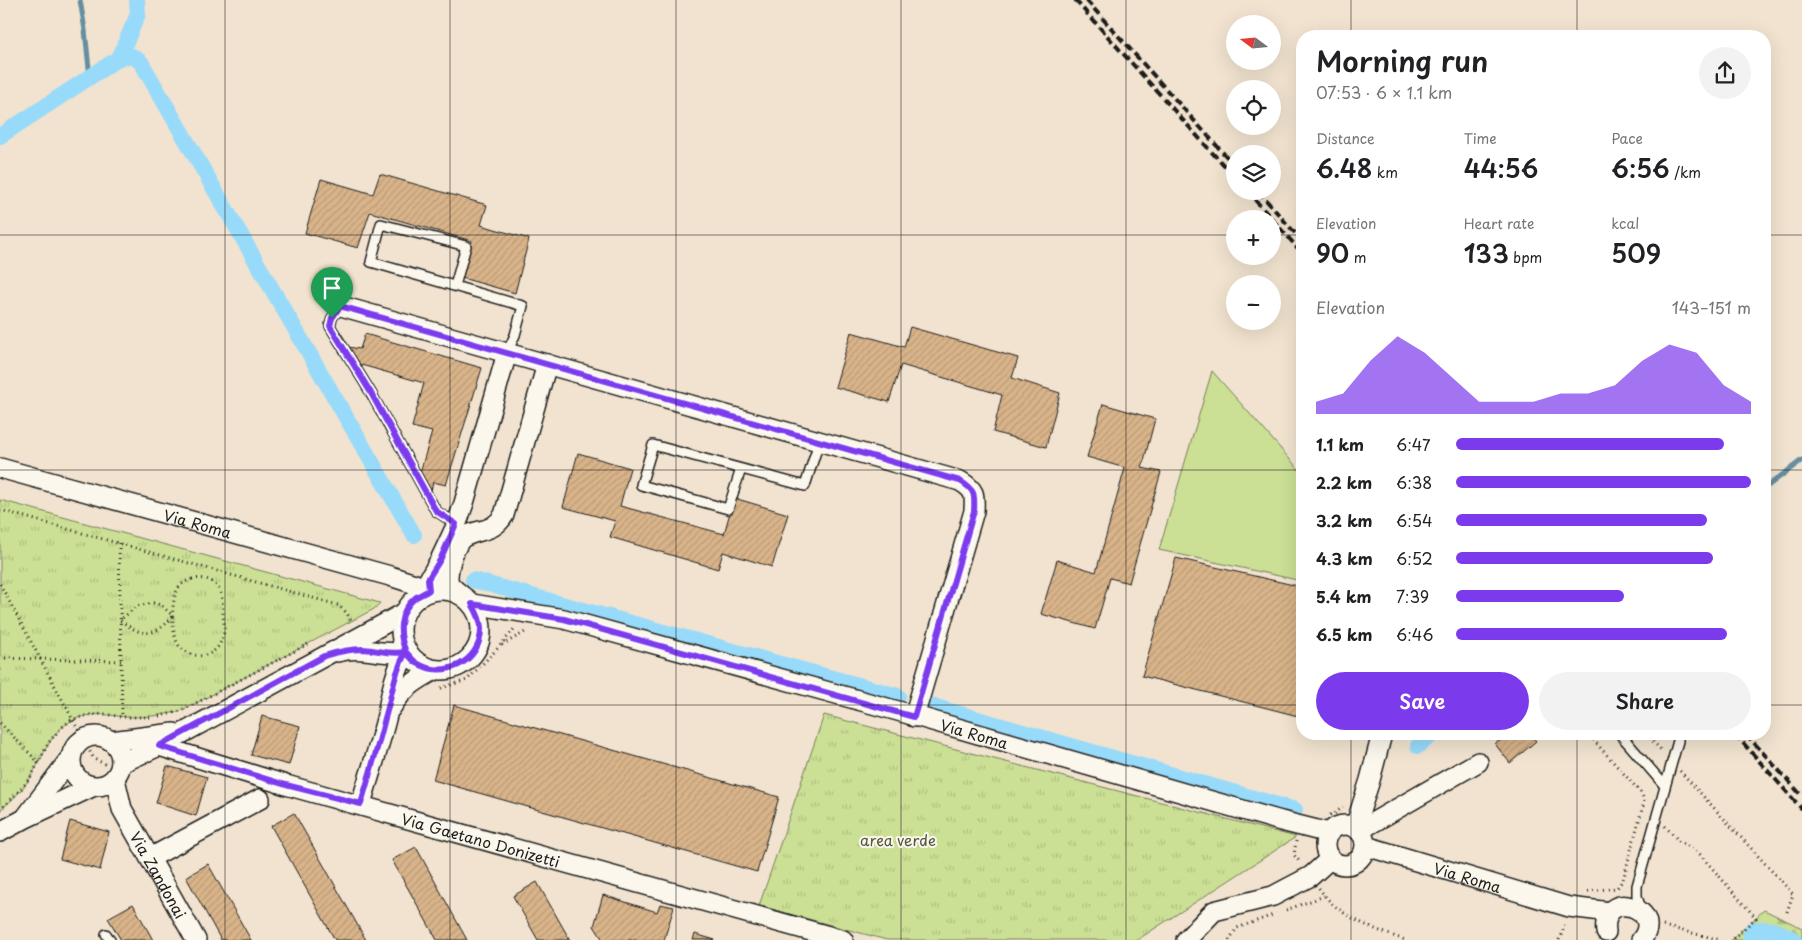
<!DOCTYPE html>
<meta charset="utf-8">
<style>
:root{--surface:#fff;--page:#f2f2f2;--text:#202124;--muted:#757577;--accent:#7c3aed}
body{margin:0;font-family:"Playpen Sans",sans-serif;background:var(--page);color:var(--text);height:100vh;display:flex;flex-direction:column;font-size:19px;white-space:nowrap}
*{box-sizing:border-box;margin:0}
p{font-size:16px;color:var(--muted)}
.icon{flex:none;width:28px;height:28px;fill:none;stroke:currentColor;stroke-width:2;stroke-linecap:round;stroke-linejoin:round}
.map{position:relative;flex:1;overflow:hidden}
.side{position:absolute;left:1296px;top:30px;width:475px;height:710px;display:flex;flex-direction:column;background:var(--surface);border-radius:20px;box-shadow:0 5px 20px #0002}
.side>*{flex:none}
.needle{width:32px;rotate:286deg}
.tools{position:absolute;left:1226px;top:15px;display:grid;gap:10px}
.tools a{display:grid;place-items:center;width:55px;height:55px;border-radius:50%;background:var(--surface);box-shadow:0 5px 20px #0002;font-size:25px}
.pin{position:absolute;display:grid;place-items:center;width:42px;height:42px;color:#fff;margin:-51px -21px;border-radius:50% 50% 50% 0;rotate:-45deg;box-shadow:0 0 5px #0007}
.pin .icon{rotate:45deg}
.round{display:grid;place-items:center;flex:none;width:52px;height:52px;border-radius:26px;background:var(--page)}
.headline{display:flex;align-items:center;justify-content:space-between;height:85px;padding:0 20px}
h1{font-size:28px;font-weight:600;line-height:38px}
.metrics{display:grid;grid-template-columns:repeat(3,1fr);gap:8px;height:85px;padding:5px 20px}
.metrics div{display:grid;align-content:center}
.metrics b{font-size:25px;font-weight:600}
.metrics small{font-size:14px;font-weight:400}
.metrics p{font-size:14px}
.chart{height:140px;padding:10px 20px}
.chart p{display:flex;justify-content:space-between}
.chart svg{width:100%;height:90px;margin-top:5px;fill:var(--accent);opacity:.7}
.primary-button{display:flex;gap:10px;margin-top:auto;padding:10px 20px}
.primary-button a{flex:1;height:58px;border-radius:30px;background:var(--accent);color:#fff;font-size:20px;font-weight:600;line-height:58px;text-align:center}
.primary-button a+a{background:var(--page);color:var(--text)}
ul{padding:0 20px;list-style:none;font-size:16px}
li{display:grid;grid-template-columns:80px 60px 1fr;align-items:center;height:38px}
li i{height:12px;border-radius:6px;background:var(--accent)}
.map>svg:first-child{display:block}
.grass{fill:#cbe095;stroke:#747e58}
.forest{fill:url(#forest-firs);stroke:#747e58}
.park{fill:url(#park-tufts);stroke:#747e58}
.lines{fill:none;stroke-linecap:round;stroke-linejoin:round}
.stream{stroke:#668ea1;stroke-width:5}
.canal{stroke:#98dafa;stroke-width:16}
.building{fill:url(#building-hatch);stroke:#1c1c1c}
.lane-casing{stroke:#1c1c1c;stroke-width:12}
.street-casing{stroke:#1c1c1c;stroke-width:22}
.path{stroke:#1c1c1c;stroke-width:3;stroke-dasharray:1 4;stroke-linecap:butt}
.lane{stroke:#fbf7ec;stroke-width:9}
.street{stroke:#fbf7ec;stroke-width:19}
.rail{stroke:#1c1c1c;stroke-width:4;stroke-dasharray:8 4;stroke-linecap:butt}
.route-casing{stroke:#fff;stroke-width:10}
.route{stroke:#7c3aed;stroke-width:6}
.grid{fill:none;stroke:#1c1c1c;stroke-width:1;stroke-opacity:0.55}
.labels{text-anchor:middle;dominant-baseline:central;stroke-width:4;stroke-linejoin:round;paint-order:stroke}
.street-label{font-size:15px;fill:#1c1c1c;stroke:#fbf7ec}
.park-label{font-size:15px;fill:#515740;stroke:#fbf7ec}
</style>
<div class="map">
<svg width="1802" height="940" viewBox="0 0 1802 940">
<defs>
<pattern id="forest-firs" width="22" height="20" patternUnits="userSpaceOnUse" patternTransform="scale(1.25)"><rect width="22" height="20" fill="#cbe095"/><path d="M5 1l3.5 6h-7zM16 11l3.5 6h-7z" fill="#aec080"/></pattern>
<pattern id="park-tufts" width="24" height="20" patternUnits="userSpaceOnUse" patternTransform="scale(1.25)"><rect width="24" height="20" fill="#cbe095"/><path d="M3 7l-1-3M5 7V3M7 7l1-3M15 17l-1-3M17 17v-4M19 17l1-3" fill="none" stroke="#aec080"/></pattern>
<pattern id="building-hatch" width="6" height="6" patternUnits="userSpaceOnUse" patternTransform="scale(1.25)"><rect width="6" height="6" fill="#d9b48a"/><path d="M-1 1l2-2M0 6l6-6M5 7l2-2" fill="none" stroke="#ba9a76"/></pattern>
</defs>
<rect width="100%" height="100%" fill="#f1e3cf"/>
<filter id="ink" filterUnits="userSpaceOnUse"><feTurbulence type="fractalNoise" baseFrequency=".02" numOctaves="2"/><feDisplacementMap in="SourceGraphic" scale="10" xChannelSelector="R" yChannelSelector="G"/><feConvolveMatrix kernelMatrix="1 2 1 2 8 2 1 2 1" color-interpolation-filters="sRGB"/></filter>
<g filter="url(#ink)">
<polygon class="grass" points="1212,371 1302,473 1302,581 1159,550"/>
<polygon class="forest" points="1764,910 1802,928 1802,940 1731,940"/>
<g class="park">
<path d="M 0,500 L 380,603 L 374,609 L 181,711 C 164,715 148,717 131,717 C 116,717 101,712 85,716 C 53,724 48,747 33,773 C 25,787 13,800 0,810 Z"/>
<polygon points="824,715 1296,837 1137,940 887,940 759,906"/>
</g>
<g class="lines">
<g class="stream">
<polyline points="80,0 85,30 90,78"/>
<polyline points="1765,488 1802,460"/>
</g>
<g class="canal">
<polyline points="119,58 132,56 141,62 414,535"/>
<polyline points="0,136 119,58 138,14 137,0"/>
<polyline points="473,580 898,696"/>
<polyline points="929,705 1295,810"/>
<polyline points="1418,746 1433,734"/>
<path d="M 1750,940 L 1752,930 C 1770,927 1779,931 1794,940"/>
</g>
</g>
<g class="building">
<polygon points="380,174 487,205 481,225 529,239 515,293 462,278 472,241 370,212 358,248 305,233 321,179 373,194"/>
<polygon points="910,327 1018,358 1012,378 1060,393 1046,447 993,432 1002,395 901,365 889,402 835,387 851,332 904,347"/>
<polygon points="365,334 482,368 446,485 433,482 430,495 419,476 432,432 412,427 424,383 358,364 348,347 360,349"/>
<polygon points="1103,404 1155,419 1142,468 1161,472 1129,583 1110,578 1095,629 1041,614 1057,560 1096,572 1125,468 1087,457"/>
<polygon points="578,453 630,468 620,506 724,534 734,498 788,514 772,567 723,552 718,569 610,537 615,521 563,507"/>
<polygon points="1176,558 1302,587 1302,717 1142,676"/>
<polygon points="454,705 779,797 757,872 433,780"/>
<polygon points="262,716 300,726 289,765 251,755"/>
<polygon points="1508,734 1530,734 1536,741 1510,763 1495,744"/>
<polygon points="167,766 207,777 196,816 156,803"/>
<polygon points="294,813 366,940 335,940 271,826"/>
<polygon points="70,821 109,832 100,870 60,859"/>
<polygon points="416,847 467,940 437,940 392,860"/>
<polygon points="208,864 251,940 221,940 186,877"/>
<polygon points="537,882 570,940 538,940 513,896"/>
<polygon points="603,895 657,912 660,904 674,907 664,940 603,940 594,926"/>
<polygon points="133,904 153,940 121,940 108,918"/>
<polygon points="695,934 715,940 693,940"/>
</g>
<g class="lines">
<g class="lane-casing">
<g id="lane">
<polyline points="455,286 466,246 381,224 371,262 523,306 515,335 507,353"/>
<polyline points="341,306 332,318 330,326 371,393 436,511 456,524"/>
<polyline points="741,469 728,509 641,485 653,445 805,486 819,442"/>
<polyline points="1620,734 1665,786"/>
<polyline points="1641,910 1637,896 1637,886 1678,741 1678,734"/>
<polyline points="106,934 110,940"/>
</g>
</g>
<g class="street-casing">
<g id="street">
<polyline points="341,306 507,353"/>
<path id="s1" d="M 0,468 L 390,576 L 418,585 L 429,591"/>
<circle cx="441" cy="630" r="40"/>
<path d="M 429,591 L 429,579 L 440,560 L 456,526 L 464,503 L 507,353 L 960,481 C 975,490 975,494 974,511 L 914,717"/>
<path d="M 460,594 C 456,591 451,587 449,583 C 445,573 455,542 464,537 C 480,528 493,533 504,515 L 547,364"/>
<path id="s2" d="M 472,604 L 564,619 L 898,711 L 1281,821 L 1329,833"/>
<path d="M 338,652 C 362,645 382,656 406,652"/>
<path d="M 391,708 C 402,689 416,680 435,670"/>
<circle cx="96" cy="761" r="25"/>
<polyline points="111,741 174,733"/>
<path id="s3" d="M 159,746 L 286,785 L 843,940"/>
<polyline points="121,763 159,746 404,613"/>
<path id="s4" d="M 115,779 L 122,809 L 196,940"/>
<path d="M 361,804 C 369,775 380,745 387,715 C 391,692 395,672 406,652"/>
<polyline points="26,817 71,757"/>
<circle cx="1345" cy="845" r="20"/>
<polyline points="1355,827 1370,780 1382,734"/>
<polyline points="1360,830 1478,762"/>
<polyline points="0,832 26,818 92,787"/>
<path id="s5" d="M 1366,846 L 1569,907 L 1610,912"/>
<polyline points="150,858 260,799"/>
<path d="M 1606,932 C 1600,886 1667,908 1641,940"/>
<polyline points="1186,940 1214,911 1273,896 1311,876 1330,859"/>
</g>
</g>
<g class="path">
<polyline points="0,510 338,605 347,613 352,623"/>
<polyline points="119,543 122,717"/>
<path d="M 192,579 C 200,578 208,578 214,583 C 223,591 222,601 223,611 C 223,618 225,625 224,631 C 221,654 201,663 182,649 C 170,640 170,598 179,587 C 182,583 187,581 192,579 Z"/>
<polyline points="0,584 94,759 105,764"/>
<path d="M 153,603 L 161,605 L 173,616 C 155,638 141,637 120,620 L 137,606 Z"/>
<polyline points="502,645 527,631"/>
<polyline points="0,658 121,661"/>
<polyline points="441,688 467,680 499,647 515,628"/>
<polyline points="0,723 39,763"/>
<polyline points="1646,734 1663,752"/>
<polyline points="1680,771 1793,894 1787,912"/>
<polyline points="0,810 22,788 32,775 49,742 61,728 71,720 88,715 105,714 122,717 156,717 181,711 308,644"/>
<polyline points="1330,815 1334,814 1343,807"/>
<polyline points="1665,826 1679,841 1698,852 1756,918 1731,940"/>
<polyline points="1296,841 1294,855 1301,863"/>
<path d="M 1319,888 C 1338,917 1373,929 1405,940"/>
<polyline points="1588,891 1617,888 1623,880 1644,802 1642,794 1588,734"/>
<polyline points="1286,910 1324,896"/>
<polyline points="1663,926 1721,940"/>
<polyline points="1229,940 1237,928 1273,915"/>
<polyline points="1559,940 1566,922"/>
</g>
<use href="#lane" class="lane"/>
<use href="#street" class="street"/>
<g class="rail">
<polyline points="1075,0 1235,178"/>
<polyline points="1086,0 1235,166"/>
<polyline points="1247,191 1272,219"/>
<polyline points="1258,191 1302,241"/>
<polyline points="1272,219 1302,253"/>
<polyline points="1735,734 1802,809"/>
<polyline points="1746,734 1802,796"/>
</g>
</g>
</g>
<g class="lines" filter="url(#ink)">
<g class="route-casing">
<path id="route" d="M 332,318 L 330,326 L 371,393 L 436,511 L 456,524 L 440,560 L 428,579 L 429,590 C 425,593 419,595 415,598 C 398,612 398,634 406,652 C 394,673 392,695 385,718 C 378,747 369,776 361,804 L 286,785 L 159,746 L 324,656 C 337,652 349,649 363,649 C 381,650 387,655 406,652 C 409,655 413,661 417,663 C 444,680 481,662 481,629 C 481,620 477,612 472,604 L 564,619 L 914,717 L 974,511 C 975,494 975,490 960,481 L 340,306 L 332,318"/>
</g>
<use href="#route" class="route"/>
</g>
<path class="grid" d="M 225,0 L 225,940M 450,0 L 450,940M 676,0 L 676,940M 901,0 L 901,940M 1126,0 L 1126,940M 1351,0 L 1351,36M 1577,0 L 1577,36M 0,235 L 1235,235M 1272,235 L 1302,235M 1765,235 L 1802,235M 0,470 L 1302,470M 1765,470 L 1802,470M 0,705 L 1302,705M 1765,705 L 1802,705M 1351,734 L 1351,940M 1577,734 L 1577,940"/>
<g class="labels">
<g class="street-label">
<text stroke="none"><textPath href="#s1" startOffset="205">Via Roma</textPath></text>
<text stroke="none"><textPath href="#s2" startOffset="519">Via Roma</textPath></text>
<text stroke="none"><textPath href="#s3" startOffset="335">Via Gaetano Donizetti</textPath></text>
<text stroke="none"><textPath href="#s4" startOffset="106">Via Zandonai</textPath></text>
<text stroke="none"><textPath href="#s5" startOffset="106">Via Roma</textPath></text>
</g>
<g class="park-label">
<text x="898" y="839">area verde</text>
</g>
</g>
</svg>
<div class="tools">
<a><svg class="needle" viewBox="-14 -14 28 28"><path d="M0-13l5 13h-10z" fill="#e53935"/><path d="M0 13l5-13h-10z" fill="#757577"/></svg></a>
<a><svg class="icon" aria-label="locate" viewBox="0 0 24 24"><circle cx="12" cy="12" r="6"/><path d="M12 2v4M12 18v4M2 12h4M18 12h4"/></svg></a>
<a><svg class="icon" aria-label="layers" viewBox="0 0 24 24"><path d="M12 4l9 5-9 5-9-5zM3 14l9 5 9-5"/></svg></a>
<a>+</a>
<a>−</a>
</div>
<div class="pin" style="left:332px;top:318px;background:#1e9e55"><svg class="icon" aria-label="arrive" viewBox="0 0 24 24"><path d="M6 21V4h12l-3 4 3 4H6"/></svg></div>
<section class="side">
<div class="headline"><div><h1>Morning run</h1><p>07:53 · 6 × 1.1 km</p></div><a class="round"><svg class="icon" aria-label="share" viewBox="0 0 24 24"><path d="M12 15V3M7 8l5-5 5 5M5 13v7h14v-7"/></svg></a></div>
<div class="metrics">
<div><p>Distance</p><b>6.48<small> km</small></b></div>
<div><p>Time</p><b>44:56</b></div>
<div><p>Pace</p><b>6:56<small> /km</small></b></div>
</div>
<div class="metrics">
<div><p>Elevation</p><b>90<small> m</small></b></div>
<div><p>Heart rate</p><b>133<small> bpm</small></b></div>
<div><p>kcal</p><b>509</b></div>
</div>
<div class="chart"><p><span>Elevation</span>143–151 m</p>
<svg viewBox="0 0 160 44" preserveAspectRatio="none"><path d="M0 44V38L10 34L20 18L30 6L40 14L50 26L60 38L70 38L80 38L90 34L100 34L110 30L120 18L130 10L140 14L150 30L160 38V44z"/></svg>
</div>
<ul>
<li><b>1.1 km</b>6:47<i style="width:91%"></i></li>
<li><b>2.2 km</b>6:38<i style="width:100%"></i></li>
<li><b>3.2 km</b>6:54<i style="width:85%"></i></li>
<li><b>4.3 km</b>6:52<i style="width:87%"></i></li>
<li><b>5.4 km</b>7:39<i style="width:57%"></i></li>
<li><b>6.5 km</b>6:46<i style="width:92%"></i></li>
</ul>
<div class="primary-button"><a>Save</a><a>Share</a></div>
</section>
</div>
